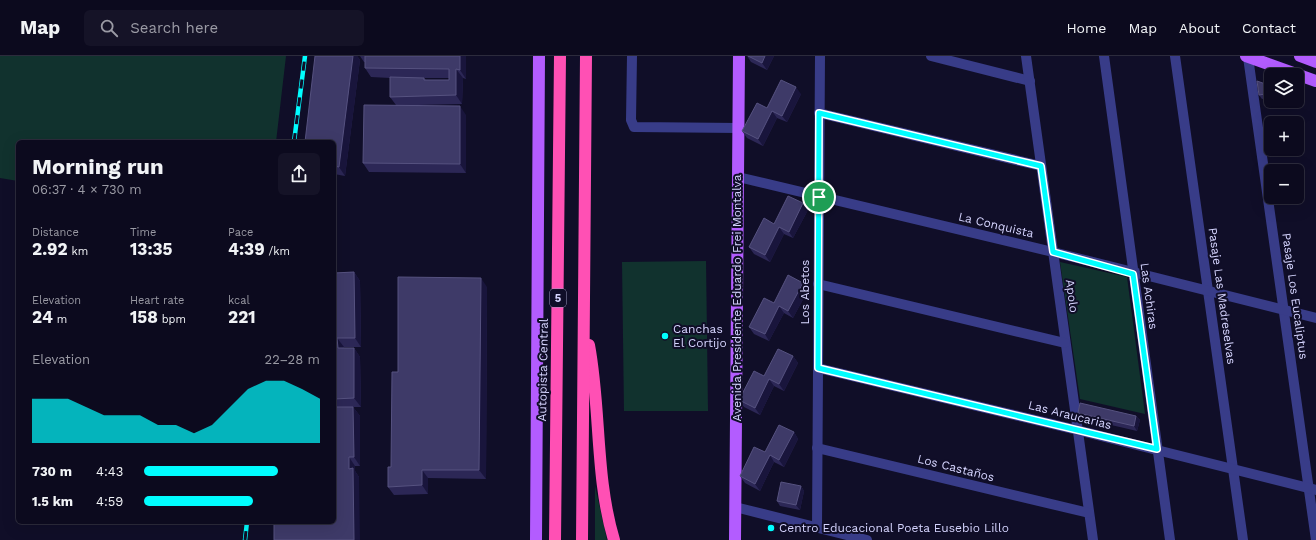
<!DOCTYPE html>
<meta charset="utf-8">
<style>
:root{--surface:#0c0a1e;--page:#151327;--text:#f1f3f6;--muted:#9a9aa4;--line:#2c2b3c;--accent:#01fdff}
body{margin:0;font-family:"Work Sans",sans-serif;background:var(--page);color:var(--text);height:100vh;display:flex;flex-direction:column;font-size:15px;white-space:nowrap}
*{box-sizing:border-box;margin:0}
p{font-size:13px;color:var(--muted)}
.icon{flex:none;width:22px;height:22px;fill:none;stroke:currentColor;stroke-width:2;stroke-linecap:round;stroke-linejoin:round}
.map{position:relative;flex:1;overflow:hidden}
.side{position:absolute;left:16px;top:84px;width:320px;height:384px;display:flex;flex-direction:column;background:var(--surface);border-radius:6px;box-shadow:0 4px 16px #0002,0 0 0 1px var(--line)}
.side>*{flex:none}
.tools{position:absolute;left:1264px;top:12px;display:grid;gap:8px}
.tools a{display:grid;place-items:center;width:40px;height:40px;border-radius:6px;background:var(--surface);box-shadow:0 4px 16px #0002,0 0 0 1px var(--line);font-size:20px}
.pin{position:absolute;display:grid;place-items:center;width:34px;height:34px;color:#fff;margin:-17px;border:2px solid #fff;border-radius:50%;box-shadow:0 1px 4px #0007}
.round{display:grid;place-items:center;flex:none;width:42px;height:42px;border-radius:6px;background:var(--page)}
.headline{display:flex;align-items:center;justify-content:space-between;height:68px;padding:0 16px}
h1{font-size:22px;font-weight:700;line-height:30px}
.stats{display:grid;grid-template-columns:repeat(3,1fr);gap:6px;height:68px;padding:4px 16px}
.stats div{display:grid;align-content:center}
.stats b{font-size:17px;font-weight:700}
.stats small{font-size:11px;font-weight:400}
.stats p{font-size:11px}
.chart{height:112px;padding:8px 16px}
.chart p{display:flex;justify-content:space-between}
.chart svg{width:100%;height:72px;margin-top:4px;fill:var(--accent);opacity:.7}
ul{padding:0 16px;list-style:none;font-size:13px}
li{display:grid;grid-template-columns:64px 48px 1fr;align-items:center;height:30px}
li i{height:10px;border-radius:5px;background:var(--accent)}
header{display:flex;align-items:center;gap:24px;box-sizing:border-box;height:56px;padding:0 20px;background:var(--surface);border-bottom:1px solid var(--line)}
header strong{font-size:19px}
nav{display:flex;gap:22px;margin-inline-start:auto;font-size:14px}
.search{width:280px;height:36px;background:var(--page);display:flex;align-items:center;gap:10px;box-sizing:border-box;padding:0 14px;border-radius:6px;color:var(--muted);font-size:15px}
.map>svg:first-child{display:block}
.green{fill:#11322e}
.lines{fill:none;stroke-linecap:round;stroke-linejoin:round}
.minor{stroke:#383c88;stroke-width:10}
.major{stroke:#b35cff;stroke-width:12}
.highway{stroke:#ff50b4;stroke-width:12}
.rail-casing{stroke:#01fdff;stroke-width:4.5}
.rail{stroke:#100e28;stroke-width:3;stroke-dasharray:9;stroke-linecap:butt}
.wall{fill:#2c2756;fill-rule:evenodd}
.shaded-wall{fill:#19153c}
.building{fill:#3e3a68;stroke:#565280}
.route-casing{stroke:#fff;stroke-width:8}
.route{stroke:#01fdff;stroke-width:5}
.poi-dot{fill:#01fdff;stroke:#100e28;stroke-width:1.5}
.labels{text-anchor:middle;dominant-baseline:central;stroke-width:4;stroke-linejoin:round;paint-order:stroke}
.shield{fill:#100e28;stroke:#9b99be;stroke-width:1}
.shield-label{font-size:11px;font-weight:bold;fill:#d6d5ff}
.street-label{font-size:12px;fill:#d6d5ff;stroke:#100e28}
.poi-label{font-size:12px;fill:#d6d5ff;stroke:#100e28;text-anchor:start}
</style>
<header>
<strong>Map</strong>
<div class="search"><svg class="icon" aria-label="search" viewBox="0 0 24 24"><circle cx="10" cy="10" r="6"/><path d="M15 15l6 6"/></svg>Search here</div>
<nav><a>Home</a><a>Map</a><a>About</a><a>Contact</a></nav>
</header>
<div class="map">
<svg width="1316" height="484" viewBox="0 0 1316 484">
<rect width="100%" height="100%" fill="#100e28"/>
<g class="green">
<polygon points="0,0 286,0 276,86 18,86 18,125 0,122"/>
<polygon points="706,205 708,355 624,355 622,206"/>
<polygon points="1060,206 1127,221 1145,358 1080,343"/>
<polygon points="595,430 607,484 595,484"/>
</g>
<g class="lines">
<g class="minor">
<polyline points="632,0 631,64 634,71 739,72"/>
<polyline points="931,0 1030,25"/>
<polyline points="1026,0 1093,484"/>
<polyline points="1104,0 1170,484"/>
<polyline points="1175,0 1243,484"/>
<polyline points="1248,1 1316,484"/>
<polyline points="819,57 1041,110"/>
<polyline points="738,121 1053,196 1316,262"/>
<polyline points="818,228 1065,287"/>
<polyline points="818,312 1077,374 1316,434"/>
<polyline points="817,392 1089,457"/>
<polyline points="735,451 867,484"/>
<polyline points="817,472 820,0"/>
</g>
<g class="major">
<polyline points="1246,0 1316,25"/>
<polyline points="1300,0 1316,6"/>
<polyline points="536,484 539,0"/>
<polyline points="735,484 739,0"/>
</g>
<g class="highway">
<path d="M 589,289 C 601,353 595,421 614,484"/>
<polyline points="555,484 560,0"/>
<polyline points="582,484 586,0"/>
</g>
<g class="rail-casing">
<g id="rail">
<polyline points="294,86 305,0"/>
<polyline points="245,484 247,466"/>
</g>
</g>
<use href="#rail" class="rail"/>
</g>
<g class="wall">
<polygon points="315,0 357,0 360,4 345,120 334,118 334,86"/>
<path d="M 360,0 L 466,0 L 466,23 L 463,22 L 462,48 L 419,49 L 466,59 L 466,117 L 369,116 L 363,107 L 396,49 L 390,41 L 390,22 L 371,21 L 365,12 L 365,6 L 364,6 ZM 424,22 L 449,22 L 449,24 L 426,24 Z"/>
<polygon points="747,0 774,0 767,14 751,6"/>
<polygon points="1271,30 1271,42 1262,43 1259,39"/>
<polygon points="801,38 787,66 777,62 763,90 747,82 742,75 767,52"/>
<polygon points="803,147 808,154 793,182 784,178 770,206 754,198 749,191 774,168"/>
<polygon points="354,216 360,225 361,291 344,291 344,292 354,292 360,301 361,351 353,351 360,360 360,410 355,410 355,415 359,421 334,466 334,217"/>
<polygon points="803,227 808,234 793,262 784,257 769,285 754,278 749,271 774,247"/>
<polygon points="487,231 486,423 428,422 428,438 394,439 388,431 391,411 398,316"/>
<polygon points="793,300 798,307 784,335 774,330 760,359 744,351 739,344 764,320"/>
<polygon points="1078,357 1136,360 1140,364 1137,375 1081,362"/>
<polygon points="794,376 798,383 784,411 774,406 760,435 745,427 740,420 765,396"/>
<polygon points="801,430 804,435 800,454 780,450 777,445"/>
</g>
<g class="shaded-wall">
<polygon points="353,0 357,0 360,4 345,120 339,111"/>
<polygon points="460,0 466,0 466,23 460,14"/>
<polygon points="765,0 774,0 767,14 762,7"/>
<polygon points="456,13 463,22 462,48 456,39"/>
<polygon points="796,31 801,38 787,66 782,60"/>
<polygon points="460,50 466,59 466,117 460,108"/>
<polygon points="772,55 777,62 763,90 758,83"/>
<polygon points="803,147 808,154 793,182 789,176"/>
<polygon points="779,171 784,178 770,206 765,199"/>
<polygon points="354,216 360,225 361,291 355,282"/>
<polygon points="481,222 487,231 486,423 479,414"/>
<polygon points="803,227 808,234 793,262 788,255"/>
<polygon points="779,250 784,257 769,285 765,278"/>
<polygon points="337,282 344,291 344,301 338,292"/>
<polygon points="354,292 360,301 361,351 354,342"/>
<polygon points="793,300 798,307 784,335 779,328"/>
<polygon points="769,323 774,330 760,359 755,352"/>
<polygon points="353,351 360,360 360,410 354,401"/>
<polygon points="1136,360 1140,364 1137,375 1134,370"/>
<polygon points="794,376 798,383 784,411 779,404"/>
<polygon points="770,399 774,406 760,435 755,428"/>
<polygon points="349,401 355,410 355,415 359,421 360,484 354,484 349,413"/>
<polygon points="422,414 428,422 428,438 422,429"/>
<polygon points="801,430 804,435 800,454 796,449"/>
</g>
<g class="building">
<polygon points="315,0 353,0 339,111 334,110 334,86 305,86"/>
<polygon points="365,0 460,0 460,14 456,13 456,39 390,41 390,21 424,22 424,24 449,24 449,13 365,12"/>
<polygon points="748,0 765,0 762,7"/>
<polygon points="781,24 796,31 782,60 772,55 758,83 742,75 757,47 767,52"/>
<polygon points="1257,25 1271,30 1271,37 1259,39"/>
<polygon points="364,49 460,50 460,108 363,107"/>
<polygon points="788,140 803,147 789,176 779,171 765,199 749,191 764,162 774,168"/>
<polygon points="354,216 355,282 337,282 338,292 354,292 354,342 334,343 334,217"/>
<polygon points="788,219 803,227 788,255 779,250 765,278 749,271 764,242 774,247"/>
<polygon points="398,221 481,222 479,414 422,414 422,429 388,431 388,411 391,411 392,316 398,316"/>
<polygon points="778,293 793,300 779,328 769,323 755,352 739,344 754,315 764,320"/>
<polygon points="18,318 18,327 17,326"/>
<polygon points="1080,347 1136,360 1134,370 1078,357"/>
<polygon points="334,351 353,351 354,401 349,401 349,413 353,412 354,484 274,484 274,466 334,466"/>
<polygon points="779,369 794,376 779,404 770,399 755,428 740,420 754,391 765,396"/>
<polygon points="781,426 801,430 796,449 777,445"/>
</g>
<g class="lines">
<g class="route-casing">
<polygon id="route" points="819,57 1041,110 1053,196 1133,218 1157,393 818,312"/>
</g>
<use href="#route" class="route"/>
</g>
<g class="poi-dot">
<circle cx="665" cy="280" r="4"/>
<circle cx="771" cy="472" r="4"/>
</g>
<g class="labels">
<rect class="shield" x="550" y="233" width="16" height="18" rx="3"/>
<g class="shield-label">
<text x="558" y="242">5</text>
</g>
<g class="street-label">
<text transform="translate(996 169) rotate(13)">La Conquista</text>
<text transform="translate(805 236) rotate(-90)">Los Abetos</text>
<text transform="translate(1072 240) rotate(82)">Apolo</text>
<text transform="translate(1149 240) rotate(82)">Las Achiras</text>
<text transform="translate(1222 240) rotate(82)">Pasaje Las Madreselvas</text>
<text transform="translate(1295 240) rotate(82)">Pasaje Los Eucaliptus</text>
<text transform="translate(737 242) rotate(-90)">Avenida Presidente Eduardo Frei Montalva</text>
<text transform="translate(543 314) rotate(-89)">Autopista Central</text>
<text transform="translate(1070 359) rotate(14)">Las Araucarias</text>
<text transform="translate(956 412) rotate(14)">Los Castaños</text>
</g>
<g class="poi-label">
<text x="673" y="273">Canchas<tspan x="673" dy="14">El Cortijo</tspan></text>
<text x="779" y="472">Centro Educacional Poeta Eusebio Lillo</text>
</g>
</g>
</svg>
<div class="tools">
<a><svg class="icon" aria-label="layers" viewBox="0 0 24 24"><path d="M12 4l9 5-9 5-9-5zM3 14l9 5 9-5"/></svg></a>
<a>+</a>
<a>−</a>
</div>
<div class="pin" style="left:819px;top:141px;background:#1e9e55"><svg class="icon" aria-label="arrive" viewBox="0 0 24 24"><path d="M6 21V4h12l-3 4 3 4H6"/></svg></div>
<section class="side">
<div class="headline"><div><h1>Morning run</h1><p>06:37 · 4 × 730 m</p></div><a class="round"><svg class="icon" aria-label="share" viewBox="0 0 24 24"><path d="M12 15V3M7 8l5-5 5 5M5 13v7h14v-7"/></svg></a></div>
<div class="stats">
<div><p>Distance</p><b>2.92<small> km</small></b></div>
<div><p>Time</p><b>13:35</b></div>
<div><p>Pace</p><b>4:39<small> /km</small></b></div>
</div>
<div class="stats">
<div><p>Elevation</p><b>24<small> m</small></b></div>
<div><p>Heart rate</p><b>158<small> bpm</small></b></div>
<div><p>kcal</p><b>221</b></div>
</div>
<div class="chart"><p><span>Elevation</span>22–28 m</p>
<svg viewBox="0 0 160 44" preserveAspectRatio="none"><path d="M0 44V17L10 17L20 17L30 22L40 27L50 27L60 27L70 33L80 33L90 38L100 33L110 22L120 11L130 6L140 6L150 11L160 17V44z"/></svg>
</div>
<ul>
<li><b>730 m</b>4:43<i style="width:76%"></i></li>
<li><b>1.5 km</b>4:59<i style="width:62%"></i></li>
</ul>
</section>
</div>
